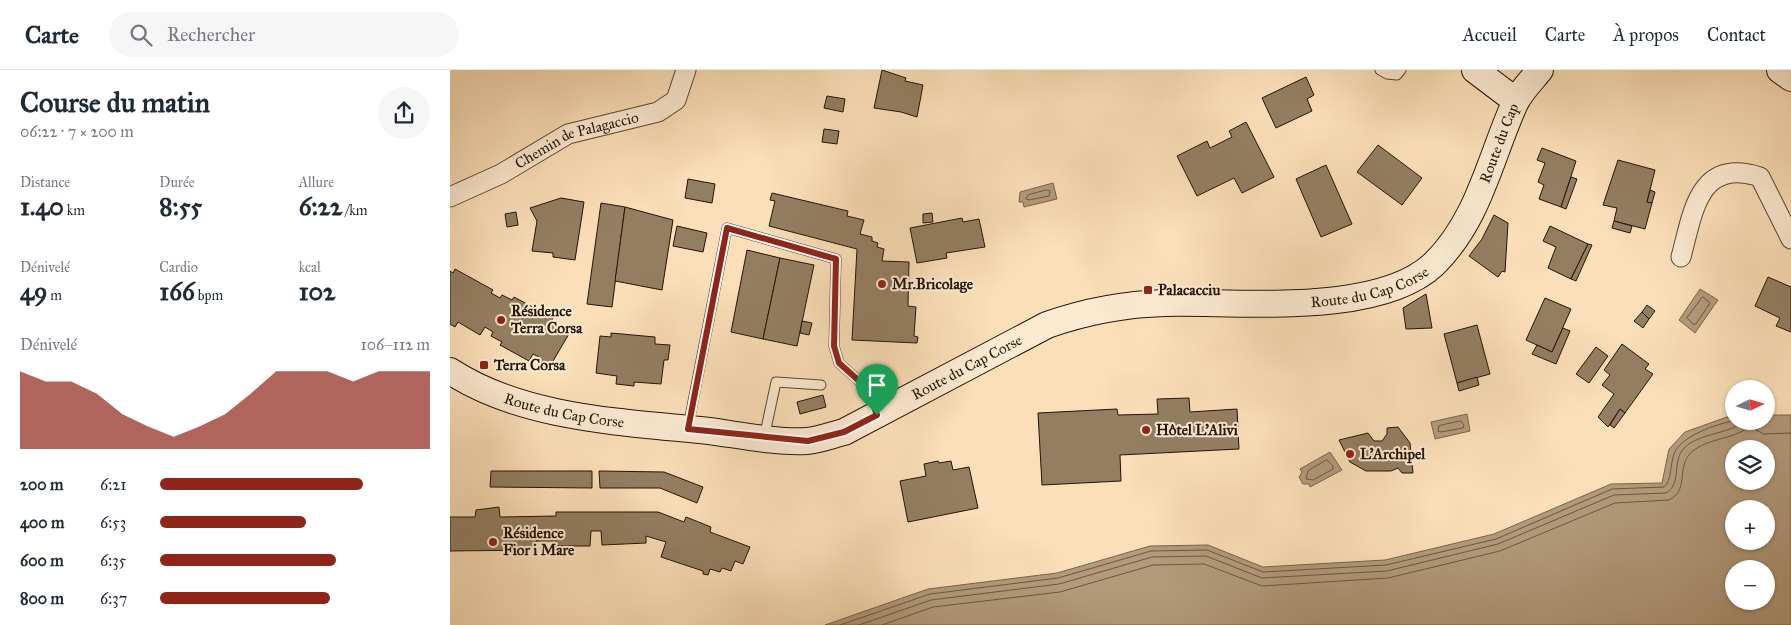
<!DOCTYPE html>
<html lang="fr">
<meta charset="utf-8">
<style>
:root{--surface:#fff;--page:#f6f6f7;--text:#1f2937;--muted:#747a83;--line:#e0e1e3;--accent:#8f2418}
body{margin:0;font-family:"IM FELL Great Primer",serif;background:var(--page);color:var(--text);height:100vh;display:flex;flex-direction:column;font-size:19px;white-space:nowrap}
*{box-sizing:border-box;margin:0}
p{font-size:16px;color:var(--muted)}
.icon{flex:none;width:28px;height:28px;fill:none;stroke:currentColor;stroke-width:2;stroke-linecap:round;stroke-linejoin:round}
.map{position:relative;flex:1;overflow:hidden}
.details{display:flex;flex-direction:column;background:var(--surface);width:450px}
.details>*{flex:none}
.needle{width:32px;rotate:85deg}
.tools{position:absolute;left:1275px;top:310px;display:grid;gap:10px}
.tools a{display:grid;place-items:center;width:50px;height:50px;border-radius:50%;background:var(--surface);box-shadow:0 1px 4px #0004;font-size:25px}
.pin{position:absolute;display:grid;place-items:center;width:42px;height:42px;color:#fff;margin:-51px -21px;border-radius:50% 50% 50% 0;rotate:-45deg;box-shadow:0 0 5px #0007}
.pin .icon{rotate:45deg}
.round{display:grid;place-items:center;flex:none;width:52px;height:52px;border-radius:26px;background:var(--page)}
.overview{display:flex;align-items:center;justify-content:space-between;height:85px;padding:0 20px}
h1{font-size:28px;font-weight:700;line-height:38px}
.metrics{display:grid;grid-template-columns:repeat(3,1fr);gap:8px;height:85px;padding:5px 20px}
.metrics div{display:grid;align-content:center}
.metrics b{font-size:25px;font-weight:700}
.metrics small{font-size:14px;font-weight:400}
.metrics p{font-size:14px}
.chart{height:140px;padding:10px 20px}
.chart p{display:flex;justify-content:space-between}
.chart svg{width:100%;height:90px;margin-top:5px;fill:var(--accent);opacity:.7}
ul{padding:0 20px;list-style:none;font-size:16px}
li{display:grid;grid-template-columns:80px 60px 1fr;align-items:center;height:38px}
li i{height:12px;border-radius:6px;background:var(--accent)}
header{display:flex;align-items:center;gap:30px;box-sizing:border-box;height:70px;padding:0 25px;background:var(--surface);border-bottom:1px solid var(--line)}
header strong{font-size:24px}
nav{display:flex;gap:28px;margin-inline-start:auto;font-size:18px}
.search{width:350px;height:45px;background:var(--page);display:flex;align-items:center;gap:12px;box-sizing:border-box;padding:0 18px;border-radius:28px;color:var(--muted);font-size:19px}
main{display:flex;flex:1;min-height:0}
.map>svg:first-child{display:block}
.water{fill:#b29a7b;stroke:#79644b;fill-rule:evenodd}
.lines{fill:none;stroke-linecap:round;stroke-linejoin:round}
.shore{stroke:#6b5740;stroke-width:1}
.building{fill:#947e62;stroke:#241404}
.lane-casing{stroke:#5a4731;stroke-width:11}
.street-casing{stroke:#5a4731;stroke-width:21}
.secondary-casing{stroke:#241404;stroke-width:28}
.lane{stroke:#fcead1;stroke-width:9}
.street{stroke:#fcead1;stroke-width:19}
.secondary{stroke:#fcead1;stroke-width:26}
.route-casing{stroke:#fff;stroke-width:10}
.route{stroke:#8f2418;stroke-width:6}
.poi-dot{fill:#8f2418;stroke:#fcead1;stroke-width:2}
.labels{text-anchor:middle;dominant-baseline:central;stroke-width:4;stroke-linejoin:round;paint-order:stroke}
.street-label{font-size:15px;fill:#241404;stroke:#fcead1}
.poi-label{font-size:15px;font-weight:bold;fill:#241404;stroke:#fcead1;text-anchor:start}
</style>
<header>
<strong>Carte</strong>
<div class="search"><svg class="icon" aria-label="search" viewBox="0 0 24 24"><circle cx="10" cy="10" r="6"/><path d="M15 15l6 6"/></svg>Rechercher</div>
<nav><a>Accueil</a><a>Carte</a><a>À propos</a><a>Contact</a></nav>
</header>
<main>
<section class="details">
<div class="overview"><div><h1>Course du matin</h1><p>06:22 · 7 × 200 m</p></div><a class="round"><svg class="icon" aria-label="share" viewBox="0 0 24 24"><path d="M12 15V3M7 8l5-5 5 5M5 13v7h14v-7"/></svg></a></div>
<div class="metrics">
<div><p>Distance</p><b>1.40<small> km</small></b></div>
<div><p>Durée</p><b>8:55</b></div>
<div><p>Allure</p><b>6:22<small> /km</small></b></div>
</div>
<div class="metrics">
<div><p>Dénivelé</p><b>49<small> m</small></b></div>
<div><p>Cardio</p><b>166<small> bpm</small></b></div>
<div><p>kcal</p><b>102</b></div>
</div>
<div class="chart"><p><span>Dénivelé</span>106–112 m</p>
<svg viewBox="0 0 160 44" preserveAspectRatio="none"><path d="M0 44V6L10 11L20 11L30 17L40 27L50 33L60 38L70 33L80 27L90 17L100 6L110 6L120 6L130 11L140 6L150 6L160 6V44z"/></svg>
</div>
<ul>
<li><b>200 m</b>6:21<i style="width:75%"></i></li>
<li><b>400 m</b>6:53<i style="width:54%"></i></li>
<li><b>600 m</b>6:35<i style="width:65%"></i></li>
<li><b>800 m</b>6:37<i style="width:63%"></i></li>
</ul>
</section>
<div class="map">
<svg width="1341" height="555" viewBox="0 0 1341 555">
<rect width="100%" height="100%" fill="#fbdfb8"/>
<filter id="stains"><feTurbulence type="fractalNoise" baseFrequency=".004" numOctaves="4"/><feColorMatrix values="0 0 0 0 .2 0 0 0 0 .09 0 0 0 0 .02 0 0 0 .5 -.17"/></filter>
<radialGradient id="worn" r=".72"><stop offset=".6" stop-color="#630" stop-opacity="0"/><stop offset="1" stop-color="#630" stop-opacity=".3"/></radialGradient>
<g class="water">
<polygon points="603,113 607,129 574,137 573,132 569,132 570,122"/>
<polygon points="1250,219 1268,230 1245,263 1229,250"/>
<polygon points="1017,344 1020,361 985,369 981,352"/>
<path d="M 1316,345 L 1341,345 L 1341,555 L 375,555 L 478,519 L 607,503 L 700,476 L 758,475 L 813,497 L 935,490 L 1044,464 L 1161,414 L 1212,413 L 1219,379 L 1235,362 L 1277,347 L 1284,347 L 1284,351 L 1316,351 ZM 1284,379 L 1316,379 L 1316,411 L 1284,411 ZM 1284,439 L 1316,439 L 1316,471 L 1284,471 ZM 1284,499 L 1316,499 L 1316,531 L 1284,531 Z"/>
<polygon points="880,382 892,400 860,417 859,414 853,414 849,407 852,402 850,399"/>
</g>
<g class="lines">
<g class="shore">
<polygon points="597,120 600,121 599,126 579,130 576,129 578,125"/>
<polygon points="1253,227 1260,233 1246,254 1243,254 1237,248"/>
<polygon points="1011,351 1014,355 1013,358 991,362 988,361 989,356"/>
<polygon points="877,390 883,396 883,399 863,410 856,409 858,401"/>
<path d="M 390,555 L 480,524 L 608,508 L 701,481 L 757,480 L 813,502 L 936,495 L 1046,469 L 1162,419 L 1214,417 C 1222,411 1220,394 1224,384 C 1229,367 1268,353 1284,351"/>
<path d="M 409,555 L 481,530 L 609,514 L 702,487 L 756,486 L 812,508 L 937,501 L 1048,474 L 1164,425 L 1216,423 C 1230,415 1224,397 1230,384 C 1241,362 1283,365 1293,351"/>
<path d="M 432,555 L 483,537 L 610,522 L 703,495 L 754,494 L 812,516 L 938,508 L 1050,481 L 1165,433 L 1219,430 C 1238,421 1228,400 1238,386 C 1253,367 1283,371 1300,356 L 1313,364 L 1341,363"/>
</g>
</g>
<g class="building">
<polygon points="432,0 456,8 455,11 473,15 467,47 451,42 424,38"/>
<polygon points="856,7 864,25 857,29 862,41 826,58 812,28"/>
<polygon points="377,26 395,29 393,42 374,38"/>
<polygon points="796,52 824,107 792,123 784,108 747,126 727,86 757,71 760,78 782,67 779,61"/>
<polygon points="374,59 389,61 387,74 372,72"/>
<polygon points="928,75 972,108 952,135 907,102"/>
<polygon points="1092,78 1126,91 1111,137 1089,129 1094,115 1088,112 1095,93 1087,90"/>
<polygon points="1168,90 1205,100 1197,132 1202,133 1195,159 1164,151 1167,138 1153,135"/>
<polygon points="876,95 902,154 871,167 846,109"/>
<polygon points="1121,107 1127,109 1116,139 1111,137"/>
<polygon points="238,109 265,114 262,133 235,128"/>
<polygon points="1200,120 1205,122 1202,133 1197,132"/>
<polygon points="322,123 398,141 397,146 414,150 410,164 422,167 422,171 428,173 427,177 434,179 432,191 459,192 458,236 466,237 464,266 468,267 467,273 402,270 407,179 319,156 325,131 320,130"/>
<polygon points="111,128 134,132 125,190 103,187 103,183 82,181 87,151 80,138"/>
<polygon points="151,133 175,137 162,237 137,234"/>
<polygon points="175,137 223,150 212,220 165,211"/>
<polygon points="66,142 68,155 57,157 55,144"/>
<polygon points="482,143 483,152 473,153 473,144"/>
<polygon points="1044,145 1058,153 1055,202 1052,201 1048,207 1019,186 1032,169"/>
<polygon points="512,148 513,152 529,149 535,177 496,183 497,188 467,193 460,158"/>
<polygon points="1164,151 1182,156 1180,163 1162,158"/>
<polygon points="227,156 257,163 253,182 223,176"/>
<polygon points="1100,156 1138,174 1121,209 1098,198 1106,177 1093,171"/>
<polygon points="1138,174 1142,175 1126,211 1121,209"/>
<polygon points="297,180 330,188 313,269 281,262"/>
<polygon points="330,188 364,195 347,276 313,269"/>
<polygon points="5,199 43,220 41,223 50,228 52,225 62,230 64,227 103,248 101,252 120,262 99,298 89,293 91,288 83,284 79,291 50,275 52,272 41,266 43,262 35,257 30,265 8,252 5,257 0,254 0,201 3,203"/>
<polygon points="1318,207 1341,217 1341,262 1326,256 1330,248 1305,236"/>
<polygon points="976,224 982,258 956,259 953,238"/>
<polygon points="1095,228 1121,239 1102,282 1076,270"/>
<polygon points="1197,235 1205,241 1199,249 1192,242"/>
<polygon points="1192,242 1199,249 1193,258 1184,251"/>
<polygon points="352,251 362,253 359,265 350,263"/>
<polygon points="1027,255 1040,304 1007,313 994,264"/>
<polygon points="1113,258 1120,261 1106,294 1082,284 1087,275 1102,282"/>
<polygon points="161,263 205,267 205,274 220,275 218,290 214,290 211,314 184,312 184,316 166,314 167,306 146,303 150,266 161,267"/>
<polygon points="1172,274 1199,294 1195,299 1203,304 1175,343 1170,339 1158,357 1148,347 1164,324 1152,315 1160,305 1154,300"/>
<polygon points="1146,277 1158,286 1139,313 1126,304"/>
<polygon points="1027,307 1029,315 1009,321 1007,313"/>
<polygon points="373,325 376,337 350,344 347,332"/>
<polygon points="739,328 740,342 787,339 789,379 670,385 671,411 592,415 588,343 667,339 668,345 708,344 707,329"/>
<polygon points="1170,339 1175,343 1164,358 1160,355"/>
<polygon points="948,357 960,373 963,403 952,403 948,398 941,401 916,401 900,392 889,370 918,363 924,371 932,371 937,364 937,358"/>
<polygon points="488,391 489,393 501,391 503,400 519,397 528,438 458,452 450,411 476,406 474,394"/>
<polygon points="41,401 142,401 142,418 40,417"/>
<polygon points="149,401 214,402 253,417 247,433 210,418 150,418"/>
<polygon points="49,437 50,447 106,446 106,442 208,442 234,452 236,447 261,457 260,462 300,477 293,494 285,491 281,501 272,498 270,502 260,499 258,505 253,504 253,501 211,487 216,472 196,466 196,473 152,475 151,461 141,461 140,476 106,476 106,471 86,471 86,480 0,481 0,447 25,447 26,440"/>
</g>
<g class="lines">
<g class="lane-casing">
<g id="lane">
<polyline points="930,0 937,4 947,5 951,0"/>
<polyline points="238,357 277,158 386,189 384,276 389,293 417,318 426,342"/>
<polyline points="314,368 326,312 371,315"/>
</g>
</g>
<g class="street-casing">
<g id="street">
<path id="s1" d="M 0,127 L 51,104 L 118,64 L 208,42 L 226,30 L 236,0"/>
<path d="M 1231,187 C 1243,143 1248,87 1310,107 L 1341,169"/>
</g>
</g>
<g class="secondary-casing">
<g id="secondary">
<polyline points="1025,0 1066,31"/>
<polyline points="1330,0 1341,8"/>
<path id="s2" d="M 0,301 C 73,349 174,352 259,361 C 289,365 329,373 357,371 C 369,370 382,365 394,362 L 597,255 C 634,242 675,234 715,233 C 788,231 928,247 984,194 C 1029,150 1040,88 1065,33 C 1071,21 1082,10 1090,0"/>
</g>
</g>
<use href="#lane" class="lane"/>
<use href="#street" class="street"/>
<use href="#secondary" class="secondary"/>
</g>
<g class="lines">
<g class="route-casing">
<polygon id="route" points="277,158 386,189 384,276 389,293 417,318 427,345 394,362 358,371 238,359"/>
</g>
<use href="#route" class="route"/>
</g>
<g class="poi-dot">
<circle cx="432" cy="214" r="5"/>
<rect x="693" y="215" width="10" height="10" rx="2.5"/>
<circle cx="51" cy="250" r="5"/>
<rect x="29" y="290" width="10" height="10" rx="2.5"/>
<circle cx="696" cy="360" r="5"/>
<circle cx="900" cy="384" r="5"/>
<circle cx="43" cy="472" r="5"/>
</g>
<g class="labels">
<g class="street-label">
<text stroke="none"><textPath href="#s1" startOffset="140">Chemin de Palagaccio</textPath></text>
<text stroke="none"><textPath href="#s2" startOffset="1171">Route du Cap</textPath></text>
<text stroke="none"><textPath href="#s2" startOffset="962">Route du Cap Corse</textPath></text>
<text stroke="none"><textPath href="#s2" startOffset="544">Route du Cap Corse</textPath></text>
<text stroke="none"><textPath href="#s2" startOffset="122">Route du Cap Corse</textPath></text>
</g>
<g class="poi-label">
<text x="442" y="214">Mr.Bricolage</text>
<text x="708" y="220">Palacacciu</text>
<text x="61" y="241">Résidence<tspan x="61" dy="17">Terra Corsa</tspan></text>
<text x="44" y="295">Terra Corsa</text>
<text x="706" y="360">Hôtel L'Alivi</text>
<text x="910" y="384">L'Archipel</text>
<text x="53" y="463">Résidence<tspan x="53" dy="17">Fior i Mare</tspan></text>
</g>
</g>
<rect width="100%" height="100%" filter="url(#stains)"/>
<rect width="100%" height="100%" fill="url(#worn)"/>
</svg>
<div class="tools">
<a><svg class="needle" viewBox="-14 -14 28 28"><path d="M0-13l5 13h-10z" fill="#e53935"/><path d="M0 13l5-13h-10z" fill="#747a83"/></svg></a>
<a><svg class="icon" aria-label="layers" viewBox="0 0 24 24"><path d="M12 4l9 5-9 5-9-5zM3 14l9 5 9-5"/></svg></a>
<a>+</a>
<a>−</a>
</div>
<div class="pin" style="left:427px;top:345px;background:#1e9e55"><svg class="icon" aria-label="arrive" viewBox="0 0 24 24"><path d="M6 21V4h12l-3 4 3 4H6"/></svg></div>
</div>
</main>
